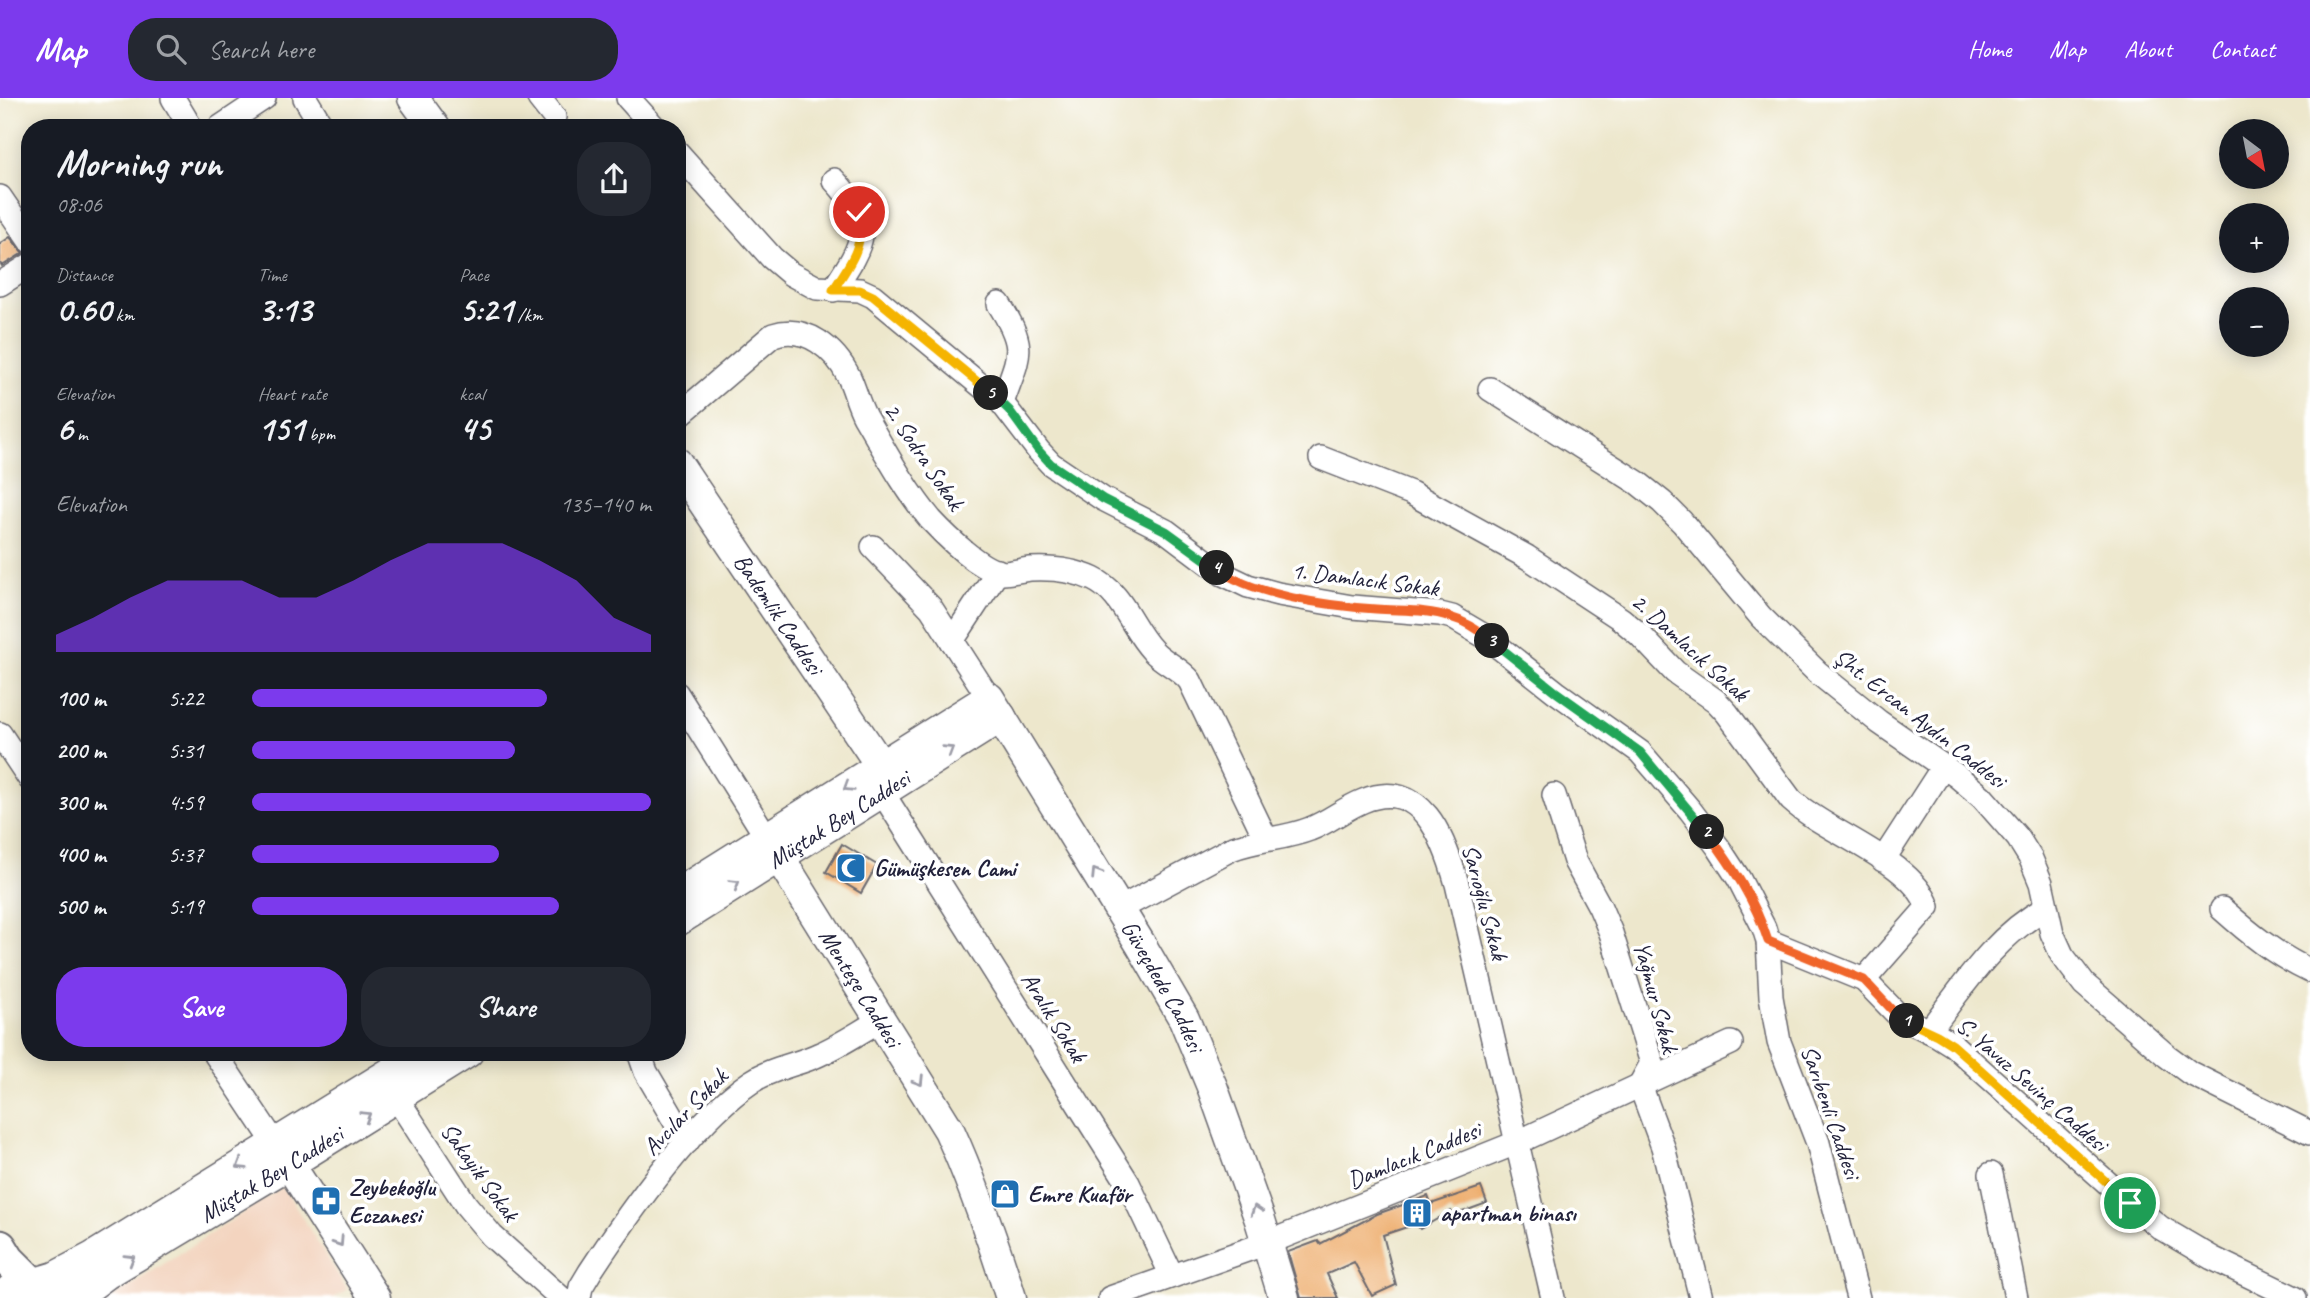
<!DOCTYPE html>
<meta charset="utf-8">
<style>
:root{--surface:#171b24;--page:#242831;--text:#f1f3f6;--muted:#9ea1a6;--accent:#7c3aed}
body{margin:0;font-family:Caveat,sans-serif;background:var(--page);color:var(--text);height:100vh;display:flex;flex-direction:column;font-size:26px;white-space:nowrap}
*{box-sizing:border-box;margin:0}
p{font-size:23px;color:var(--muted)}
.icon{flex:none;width:38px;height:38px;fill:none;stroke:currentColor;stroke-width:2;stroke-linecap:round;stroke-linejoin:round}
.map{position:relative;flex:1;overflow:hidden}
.panel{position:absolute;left:21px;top:21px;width:665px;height:942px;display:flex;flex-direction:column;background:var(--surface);border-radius:28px;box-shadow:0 4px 18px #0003}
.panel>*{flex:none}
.needle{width:46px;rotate:148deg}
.controls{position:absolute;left:2219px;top:21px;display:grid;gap:14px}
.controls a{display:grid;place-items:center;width:70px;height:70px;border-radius:50%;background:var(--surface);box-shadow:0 4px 18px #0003;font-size:35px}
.pin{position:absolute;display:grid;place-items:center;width:60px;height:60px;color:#fff;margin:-30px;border:4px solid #fff;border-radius:50%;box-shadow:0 2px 7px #0007}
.km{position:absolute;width:35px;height:35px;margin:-18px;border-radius:50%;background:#222;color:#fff;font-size:19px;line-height:35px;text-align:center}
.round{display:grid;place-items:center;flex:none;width:74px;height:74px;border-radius:28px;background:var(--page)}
.head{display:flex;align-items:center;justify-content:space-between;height:119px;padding:0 35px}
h1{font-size:38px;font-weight:800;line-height:52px}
.metrics{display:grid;grid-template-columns:repeat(3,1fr);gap:10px;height:119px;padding:7px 35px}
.metrics div{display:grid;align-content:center}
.metrics b{font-size:35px;font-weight:800}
.metrics small{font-size:19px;font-weight:400}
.metrics p{font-size:19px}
.chart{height:196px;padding:14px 35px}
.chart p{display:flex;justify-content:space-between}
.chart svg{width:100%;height:126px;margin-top:7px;fill:var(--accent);opacity:.7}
.button{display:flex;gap:14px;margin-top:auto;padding:14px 35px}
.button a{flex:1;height:80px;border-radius:28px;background:var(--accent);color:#fff;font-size:28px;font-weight:800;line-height:80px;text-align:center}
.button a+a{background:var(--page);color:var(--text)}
ul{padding:0 35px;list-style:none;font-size:23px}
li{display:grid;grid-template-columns:112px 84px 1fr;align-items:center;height:52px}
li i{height:18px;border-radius:9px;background:var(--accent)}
header{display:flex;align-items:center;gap:42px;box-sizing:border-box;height:98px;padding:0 35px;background:var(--accent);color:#fff}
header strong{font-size:33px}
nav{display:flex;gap:38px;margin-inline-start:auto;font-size:24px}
.search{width:490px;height:63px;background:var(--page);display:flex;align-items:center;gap:18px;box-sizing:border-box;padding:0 24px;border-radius:28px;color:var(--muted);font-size:26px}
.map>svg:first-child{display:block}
.built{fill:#f3d4bf}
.building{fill:#eeaf70}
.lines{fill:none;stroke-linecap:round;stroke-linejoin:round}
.minor-casing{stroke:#69676e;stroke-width:26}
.tertiary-casing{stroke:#69676e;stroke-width:33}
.secondary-casing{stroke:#69676e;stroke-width:37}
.minor{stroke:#fff;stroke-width:23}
.tertiary{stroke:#fff;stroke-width:30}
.secondary{stroke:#fff;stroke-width:33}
.oneway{stroke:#9c9ca7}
.split-1-casing{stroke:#fff;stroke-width:14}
.split-2-casing{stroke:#fff;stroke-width:14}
.split-3-casing{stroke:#fff;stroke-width:14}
.split-4-casing{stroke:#fff;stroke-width:14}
.split-5-casing{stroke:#fff;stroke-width:14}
.split-6-casing{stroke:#fff;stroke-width:14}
.split-1{stroke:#f5b400;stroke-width:9}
.split-2{stroke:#f0652b;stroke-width:9}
.split-3{stroke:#22a559;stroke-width:9}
.split-4{stroke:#f0652b;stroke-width:9}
.split-5{stroke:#22a559;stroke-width:9}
.split-6{stroke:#f5b400;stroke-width:9}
.labels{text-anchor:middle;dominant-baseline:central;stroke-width:7;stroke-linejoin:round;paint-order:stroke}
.street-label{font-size:24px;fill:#22223b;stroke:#fff}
.poi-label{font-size:24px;font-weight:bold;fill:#22223b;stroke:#fff;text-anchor:start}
</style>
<header>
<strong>Map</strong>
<div class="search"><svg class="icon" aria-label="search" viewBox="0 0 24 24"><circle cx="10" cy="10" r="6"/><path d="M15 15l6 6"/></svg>Search here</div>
<nav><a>Home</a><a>Map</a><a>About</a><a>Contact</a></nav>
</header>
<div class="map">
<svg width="2310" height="1200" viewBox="0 0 2310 1200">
<rect width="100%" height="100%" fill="#fff"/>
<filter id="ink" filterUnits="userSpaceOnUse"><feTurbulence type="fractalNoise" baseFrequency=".0143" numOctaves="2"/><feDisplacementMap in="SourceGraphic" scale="14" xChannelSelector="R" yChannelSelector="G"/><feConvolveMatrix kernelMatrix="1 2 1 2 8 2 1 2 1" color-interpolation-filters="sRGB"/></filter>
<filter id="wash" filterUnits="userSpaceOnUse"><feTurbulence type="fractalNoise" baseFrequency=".00686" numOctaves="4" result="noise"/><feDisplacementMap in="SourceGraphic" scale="28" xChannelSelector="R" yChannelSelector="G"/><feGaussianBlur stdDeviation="1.57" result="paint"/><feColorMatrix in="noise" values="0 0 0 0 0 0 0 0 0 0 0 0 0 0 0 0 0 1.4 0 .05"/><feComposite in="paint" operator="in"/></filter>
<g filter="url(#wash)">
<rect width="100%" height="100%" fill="#ede7cc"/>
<polygon class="built" points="283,1089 347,1191 334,1200 111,1200"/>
<g id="blocks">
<g class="building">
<polygon points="10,139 23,155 2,168 0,165 0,146"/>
<polygon points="842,746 877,767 861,795 826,774"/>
<polygon points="1481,1089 1487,1105 1454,1117 1451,1113 1420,1131 1416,1126 1383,1137 1396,1187 1372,1198 1354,1164 1327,1176 1338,1200 1301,1200 1288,1154 1318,1143 1320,1146 1377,1116 1428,1098 1431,1106"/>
</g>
</g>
</g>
<g filter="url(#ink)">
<use href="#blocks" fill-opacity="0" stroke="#69676e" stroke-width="2"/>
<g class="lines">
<g class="minor-casing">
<g id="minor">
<polyline points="173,0 191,30"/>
<polyline points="305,0 323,30"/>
<polyline points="539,0 554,19"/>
<polyline points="628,0 655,30"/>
<polyline points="219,30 264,0"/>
<polyline points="677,54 772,160 791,176 817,190 860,192 873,198 1002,305 1038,352 1051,366 1103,401 1166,433 1223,476 1248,488 1278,496 1352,509 1440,516 1452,519 1486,539 1556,594 1640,654 1690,712 1718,749 1739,781 1764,830 1768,843 1771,899 1779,944 1818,1045 1858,1200"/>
<polyline points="0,99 30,143"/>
<polyline points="0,186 30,167"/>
<path d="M 833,192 C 865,144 876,127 834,82"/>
<path d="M 999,206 C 1028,252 1019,256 1002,305"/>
<polyline points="1490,291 1638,385 1662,404 1682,424 1761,519 1817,574 1879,624 1957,678 1982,699 2018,740 2031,761 2041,785 2052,835 2062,857 2084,886 2167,958 2190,975 2310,1035"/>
<path d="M 677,319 L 773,237 C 806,226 835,251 849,279 C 855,292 858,306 865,319 C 885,353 905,391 931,422 C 946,438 981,473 1003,475 C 1012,475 1021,472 1030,471 C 1050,470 1074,472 1093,481 C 1123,495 1131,530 1153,553 C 1164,565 1180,570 1190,583 L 1266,741"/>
<path d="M 1321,360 L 1411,395 L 1527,459 L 1621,521 L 1640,537 L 1675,574 L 1716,603 L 1727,615 L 1791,702 C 1827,735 1913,763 1928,809 L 1864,882"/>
<polyline points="873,449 931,510 989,600"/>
<polyline points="952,543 998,473"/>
<polyline points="677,596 774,751"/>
<polyline points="0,636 30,681"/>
<polyline points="882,694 1128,1085 1172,1178"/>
<polyline points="1554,697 1575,763 1600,809 1611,835 1652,965 1640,987 1663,1049 1701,1200"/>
<polyline points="1883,762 1943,669"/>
<path d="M 1119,811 L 1231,751 C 1257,741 1285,741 1310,731 C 1329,724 1345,710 1363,703 C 1422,679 1444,740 1457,786 L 1553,1200"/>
<path d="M 2222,811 C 2250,836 2276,857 2310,873"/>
<polyline points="1768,843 1864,882 1900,919 1937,937 1953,947 2130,1105 2161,1130 2212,1160 2295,1200"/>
<path d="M 1929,933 C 1964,887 1995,838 2046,810"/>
<polyline points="214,954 284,1059"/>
<polyline points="639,954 646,974 687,1044"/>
<polyline points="396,999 466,1107 492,1138 561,1200"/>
<polyline points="1991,1076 2016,1200"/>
<path d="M 579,1200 L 581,1189 L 590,1174 C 630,1113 692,1024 751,984 C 773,969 798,967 820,956 C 841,947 861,933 881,922"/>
<polyline points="1110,1200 1267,1145 1516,1045 1731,945"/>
</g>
</g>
<g class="tertiary-casing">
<g id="tertiary">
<polyline points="413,0 435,30"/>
<path id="s1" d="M 677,365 L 881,668"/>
<path id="s2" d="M 779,759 L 949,1032 C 974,1087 993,1143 1011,1200"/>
<path id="s3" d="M 677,796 L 989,600 L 1141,847 L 1184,921 L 1213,991 L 1260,1122 L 1284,1200"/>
<path id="s4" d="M 677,823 L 1001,619"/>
<polyline points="289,1066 375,1200"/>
<polyline points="32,1186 55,1179 93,1159 424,954"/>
<path id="s5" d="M 74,1200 L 106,1176 L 289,1066 L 468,954"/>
</g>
</g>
<g class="secondary-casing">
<g id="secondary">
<polyline points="0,1149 8,1162 32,1186"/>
<path d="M 5,1200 C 19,1182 40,1183 54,1200"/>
</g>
</g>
<use href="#minor" class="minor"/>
<use href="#tertiary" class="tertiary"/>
<use href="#secondary" class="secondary"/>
</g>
<defs><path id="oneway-chevron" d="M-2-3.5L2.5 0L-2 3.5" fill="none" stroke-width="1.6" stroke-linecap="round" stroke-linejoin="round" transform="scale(1.75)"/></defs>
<g class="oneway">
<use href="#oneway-chevron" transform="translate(949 652) rotate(-32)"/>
<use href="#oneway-chevron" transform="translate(848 689) rotate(148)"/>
<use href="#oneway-chevron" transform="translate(1096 775) rotate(-122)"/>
<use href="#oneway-chevron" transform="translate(735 786) rotate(-32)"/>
<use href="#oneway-chevron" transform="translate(919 983) rotate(58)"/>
<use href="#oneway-chevron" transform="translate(366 1018) rotate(-32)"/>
<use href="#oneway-chevron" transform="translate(241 1067) rotate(148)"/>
<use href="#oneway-chevron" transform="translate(1256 1112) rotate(-109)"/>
<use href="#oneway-chevron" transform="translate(339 1144) rotate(57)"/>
<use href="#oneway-chevron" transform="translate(130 1161) rotate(-31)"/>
</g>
</g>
<g class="lines" filter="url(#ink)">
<g class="split-1-casing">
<polyline id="split-1" points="1907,923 1937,937 1953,947 2130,1105"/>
</g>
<g class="split-2-casing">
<path id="split-2" d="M 1707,734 C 1732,768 1755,802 1768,843 L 1864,882 L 1894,914 L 1907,923"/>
</g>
<g class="split-3-casing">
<polyline id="split-3" points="1492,543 1556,594 1640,654 1707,734"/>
</g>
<g class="split-4-casing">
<path id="split-4" d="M 1217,470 C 1253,498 1330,508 1376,511 C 1400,513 1427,511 1450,519 C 1465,523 1480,533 1492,543"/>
</g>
<g class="split-5-casing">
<polyline id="split-5" points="991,295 1009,312 1038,352 1051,366 1103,401 1166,433 1217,470"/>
</g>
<g class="split-6-casing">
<path id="split-6" d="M 859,114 C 865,147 851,165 833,192 L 860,192 L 873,198 L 991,295"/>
</g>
<use href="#split-1" class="split-1"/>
<use href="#split-2" class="split-2"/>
<use href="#split-3" class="split-3"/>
<use href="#split-4" class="split-4"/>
<use href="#split-5" class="split-5"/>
<use href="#split-6" class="split-6"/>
</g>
<defs>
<g id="mosque-square" transform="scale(1.575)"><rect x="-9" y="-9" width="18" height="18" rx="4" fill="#1f6fb2" stroke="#fff"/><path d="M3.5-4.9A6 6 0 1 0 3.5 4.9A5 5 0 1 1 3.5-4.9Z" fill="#fff"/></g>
<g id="shop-square" transform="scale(1.575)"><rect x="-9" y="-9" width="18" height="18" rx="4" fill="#1f6fb2" stroke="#fff"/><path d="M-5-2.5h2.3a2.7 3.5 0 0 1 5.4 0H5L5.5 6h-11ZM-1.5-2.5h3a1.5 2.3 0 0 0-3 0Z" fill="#fff"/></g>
<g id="pharmacy-square" transform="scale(1.575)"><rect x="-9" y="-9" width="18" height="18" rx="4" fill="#1f6fb2" stroke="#fff"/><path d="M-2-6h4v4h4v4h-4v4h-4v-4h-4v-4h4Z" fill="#fff"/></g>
<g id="building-square" transform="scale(1.575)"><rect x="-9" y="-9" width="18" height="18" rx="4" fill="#1f6fb2" stroke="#fff"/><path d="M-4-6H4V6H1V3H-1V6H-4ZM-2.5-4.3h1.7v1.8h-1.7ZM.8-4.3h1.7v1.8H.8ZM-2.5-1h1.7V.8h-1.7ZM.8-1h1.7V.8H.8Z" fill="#fff"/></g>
</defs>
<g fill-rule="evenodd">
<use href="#mosque-square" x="851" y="770"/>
<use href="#shop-square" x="1005" y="1096"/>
<use href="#pharmacy-square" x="326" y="1103"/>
<use href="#building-square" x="1417" y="1115"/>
</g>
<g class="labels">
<g class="street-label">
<text transform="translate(924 358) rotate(56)">2. Sodra Sokak</text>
<text transform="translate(1365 481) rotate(7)">1. Damlacık Sokak</text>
<text stroke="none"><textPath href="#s1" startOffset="182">Bademlik Caddesi</textPath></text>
<text transform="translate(1690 549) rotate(42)">2. Damlacık Sokak</text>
<text transform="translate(1920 620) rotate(38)">Şht. Ercan Aydın Caddesi</text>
<text stroke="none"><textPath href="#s4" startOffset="191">Müştak Bey Caddesi</textPath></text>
<text transform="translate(1485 804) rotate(75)">Sarıoğlu Sokak</text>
<text stroke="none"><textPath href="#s3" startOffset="705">Güveçdede Caddesi</textPath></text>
<text stroke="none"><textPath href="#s2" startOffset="154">Menteşe Caddesi</textPath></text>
<text transform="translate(1656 899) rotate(75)">Yağmur Sokak</text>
<text transform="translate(1054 919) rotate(58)">Aralık Sokak</text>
<text transform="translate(2032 986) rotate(41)">S. Yavuz Sevinç Caddesi</text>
<text transform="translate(685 1014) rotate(-46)">Avcılar Sokak</text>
<text transform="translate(1831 1014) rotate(71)">Sarıbenli Caddesi</text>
<text transform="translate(1414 1057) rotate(-22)">Damlacık Caddesi</text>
<text transform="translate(480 1074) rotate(54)">Sakayik Sokak</text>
<text stroke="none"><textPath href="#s5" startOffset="233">Müştak Bey Caddesi</textPath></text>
</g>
<g class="poi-label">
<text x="874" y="770">Gümüşkesen Cami</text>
<text x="349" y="1089">Zeybekoğlu<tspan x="349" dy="28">Eczanesi</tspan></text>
<text x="1028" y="1096">Emre Kuaför</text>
<text x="1440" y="1115">apartman binası</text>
</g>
</g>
</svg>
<div class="controls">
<a><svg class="needle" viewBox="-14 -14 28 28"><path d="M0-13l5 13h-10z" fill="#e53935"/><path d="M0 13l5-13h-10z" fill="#9ea1a6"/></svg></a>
<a>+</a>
<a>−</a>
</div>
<div class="pin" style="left:2130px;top:1105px;background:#1e9e55"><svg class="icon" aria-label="arrive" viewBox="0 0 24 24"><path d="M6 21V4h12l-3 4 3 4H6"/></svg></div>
<div class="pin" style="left:859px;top:114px;background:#d93025"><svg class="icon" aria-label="check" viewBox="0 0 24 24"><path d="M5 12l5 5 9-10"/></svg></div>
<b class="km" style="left:1907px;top:923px">1</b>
<b class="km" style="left:1707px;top:734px">2</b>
<b class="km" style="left:1492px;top:543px">3</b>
<b class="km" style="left:1217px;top:470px">4</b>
<b class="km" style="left:991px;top:295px">5</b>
<section class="panel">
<div class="head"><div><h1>Morning run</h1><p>08:06</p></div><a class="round"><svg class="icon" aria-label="share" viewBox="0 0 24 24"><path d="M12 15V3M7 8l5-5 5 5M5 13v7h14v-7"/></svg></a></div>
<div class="metrics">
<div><p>Distance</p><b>0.60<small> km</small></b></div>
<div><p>Time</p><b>3:13</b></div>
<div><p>Pace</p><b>5:21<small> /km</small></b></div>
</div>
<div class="metrics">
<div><p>Elevation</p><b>6<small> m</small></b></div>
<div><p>Heart rate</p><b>151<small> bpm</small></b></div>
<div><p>kcal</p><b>45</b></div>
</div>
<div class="chart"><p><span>Elevation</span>135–140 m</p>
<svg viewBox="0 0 160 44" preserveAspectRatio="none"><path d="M0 44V38L10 32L20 25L30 19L40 19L50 19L60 25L70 25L80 19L90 12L100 6L110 6L120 6L130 12L140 19L150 32L160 38V44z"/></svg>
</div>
<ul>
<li><b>100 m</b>5:22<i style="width:74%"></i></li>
<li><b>200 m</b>5:31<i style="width:66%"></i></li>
<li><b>300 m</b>4:59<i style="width:100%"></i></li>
<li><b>400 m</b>5:37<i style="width:62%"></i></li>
<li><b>500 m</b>5:19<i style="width:77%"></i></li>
</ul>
<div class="button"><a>Save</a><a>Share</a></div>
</section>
</div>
